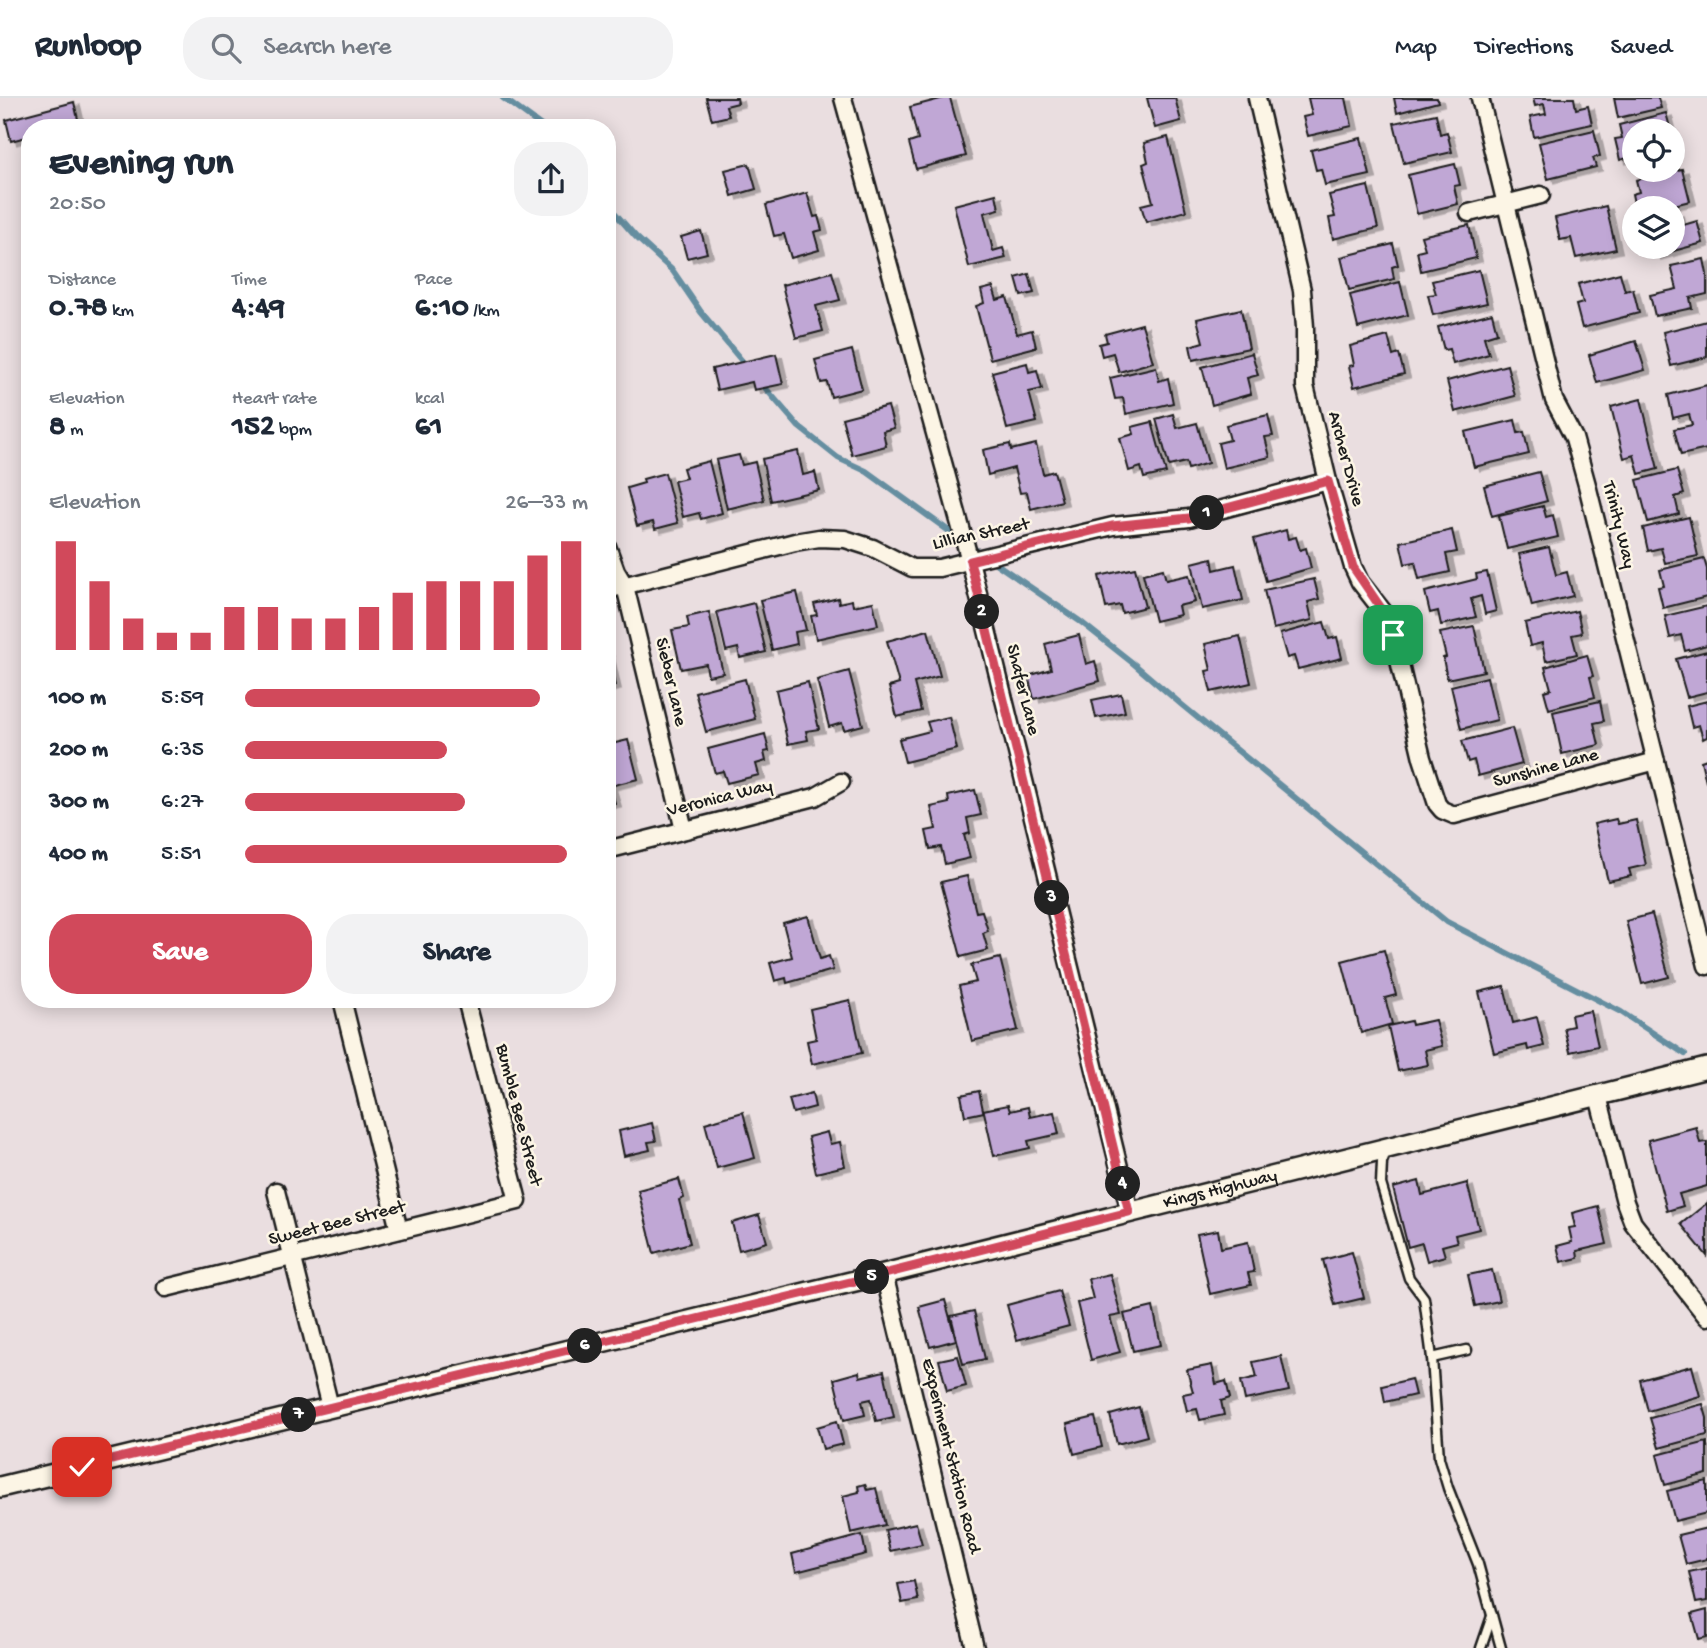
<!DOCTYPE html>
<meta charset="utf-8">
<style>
:root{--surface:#fff;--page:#f2f2f3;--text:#1f2937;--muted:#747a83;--line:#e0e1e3;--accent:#d1495b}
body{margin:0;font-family:"Gochi Hand",sans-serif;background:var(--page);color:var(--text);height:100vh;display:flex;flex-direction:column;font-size:26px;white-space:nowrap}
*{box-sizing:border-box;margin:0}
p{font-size:23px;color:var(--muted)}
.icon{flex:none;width:38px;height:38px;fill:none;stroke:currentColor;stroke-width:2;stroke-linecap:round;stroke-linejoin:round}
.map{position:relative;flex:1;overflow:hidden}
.drawer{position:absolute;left:21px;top:21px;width:595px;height:889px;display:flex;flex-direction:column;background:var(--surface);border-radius:28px;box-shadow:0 4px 18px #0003}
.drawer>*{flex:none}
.fabs{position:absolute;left:1622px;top:21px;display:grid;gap:14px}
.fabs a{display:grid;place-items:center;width:63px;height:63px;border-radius:50%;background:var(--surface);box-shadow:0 4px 18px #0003;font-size:35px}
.pin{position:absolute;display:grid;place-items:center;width:60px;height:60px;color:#fff;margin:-30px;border-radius:14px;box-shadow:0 4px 10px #0006}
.km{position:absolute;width:35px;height:35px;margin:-18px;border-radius:50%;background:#222;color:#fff;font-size:19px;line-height:35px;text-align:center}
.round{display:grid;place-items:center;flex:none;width:74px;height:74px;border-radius:28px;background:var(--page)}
.overview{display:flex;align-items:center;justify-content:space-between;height:119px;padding:0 28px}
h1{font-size:38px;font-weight:800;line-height:52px}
.figures{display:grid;grid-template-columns:repeat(3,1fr);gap:10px;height:119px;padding:7px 28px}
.figures div{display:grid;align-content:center}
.figures b{font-size:30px;font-weight:800}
.figures small{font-size:19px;font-weight:400}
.figures p{font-size:19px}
.chart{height:196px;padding:14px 28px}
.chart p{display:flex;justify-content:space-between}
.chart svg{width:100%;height:126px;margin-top:7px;stroke:var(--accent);stroke-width:6}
.cta{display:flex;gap:14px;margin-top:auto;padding:14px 28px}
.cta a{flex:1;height:80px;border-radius:28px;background:var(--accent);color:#fff;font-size:28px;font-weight:800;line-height:80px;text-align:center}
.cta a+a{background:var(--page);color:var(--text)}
ul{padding:0 28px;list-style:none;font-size:23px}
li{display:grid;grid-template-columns:112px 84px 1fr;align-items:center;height:52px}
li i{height:18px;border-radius:9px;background:var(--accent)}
header{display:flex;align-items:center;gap:42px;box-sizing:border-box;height:98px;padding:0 35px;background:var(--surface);border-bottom:2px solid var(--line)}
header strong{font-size:33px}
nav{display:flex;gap:38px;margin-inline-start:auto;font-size:24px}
.search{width:490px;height:63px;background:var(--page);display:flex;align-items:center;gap:18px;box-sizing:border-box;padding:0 24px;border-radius:28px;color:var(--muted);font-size:26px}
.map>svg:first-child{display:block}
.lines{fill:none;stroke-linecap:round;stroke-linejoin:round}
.stream{stroke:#658ea0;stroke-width:6}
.building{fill:#c0a7d5;stroke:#1c1c1c;stroke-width:2;filter:url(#shadow)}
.service-casing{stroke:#1c1c1c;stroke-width:13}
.minor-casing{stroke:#1c1c1c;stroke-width:21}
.tertiary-casing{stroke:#1c1c1c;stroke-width:24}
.service{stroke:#fcf5e5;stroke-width:8}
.minor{stroke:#fcf5e5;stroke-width:16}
.tertiary{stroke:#fcf5e5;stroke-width:19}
.route-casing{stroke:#fff;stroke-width:14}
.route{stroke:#d1495b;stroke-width:9}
.labels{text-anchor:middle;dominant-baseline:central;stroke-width:5;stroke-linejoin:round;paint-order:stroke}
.street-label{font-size:19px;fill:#1c1c1c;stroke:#fcf5e5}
</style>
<header>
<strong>Runloop</strong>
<div class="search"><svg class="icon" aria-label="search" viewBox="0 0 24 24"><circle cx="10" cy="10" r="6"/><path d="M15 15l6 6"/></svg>Search here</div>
<nav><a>Map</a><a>Directions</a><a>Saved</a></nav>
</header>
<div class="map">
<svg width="1707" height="1550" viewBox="0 0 1707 1550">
<defs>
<filter id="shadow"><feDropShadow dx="6" dy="3.5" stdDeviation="0" flood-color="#0004"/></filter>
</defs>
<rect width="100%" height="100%" fill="#eadee0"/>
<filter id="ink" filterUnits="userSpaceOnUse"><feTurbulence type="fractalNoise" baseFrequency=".0143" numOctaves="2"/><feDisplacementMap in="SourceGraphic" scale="14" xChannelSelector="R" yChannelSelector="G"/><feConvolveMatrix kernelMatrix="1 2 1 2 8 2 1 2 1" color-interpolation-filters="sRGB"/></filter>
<g filter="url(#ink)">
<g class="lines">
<g class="stream">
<polyline points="503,0 544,30"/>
<polyline points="607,106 636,139 673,173 701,214 747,269"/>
<polyline points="761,285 799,329 838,360 866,373 960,441"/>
<polyline points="969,447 1081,524 1134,566 1182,607 1447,824 1621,914 1685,956"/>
</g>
</g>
<g class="building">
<polygon points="706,0 737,0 738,5 726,8 729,18 712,22"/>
<polygon points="944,0 950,0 966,58 916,71 909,45 918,42 910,9"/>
<polygon points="1147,0 1175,0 1181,23 1155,30"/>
<polygon points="1308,0 1346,0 1352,28 1308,38 1303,19 1312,17"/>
<polygon points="1394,0 1437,0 1438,4 1397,15"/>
<polygon points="1533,0 1574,0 1576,11 1588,8 1592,26 1534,39 1530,19 1546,16 1544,6 1535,8"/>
<polygon points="1614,0 1658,0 1661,10 1618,20"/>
<polygon points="74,4 80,30 30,30 30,38 11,43 6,22"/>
<polygon points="1666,15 1671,33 1634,33 1634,58 1620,62 1615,41 1622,40 1619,27"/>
<polygon points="1436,16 1440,36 1447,34 1452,54 1404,65 1394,25"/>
<polygon points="1594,32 1600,58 1593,60 1596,69 1548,81 1539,45"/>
<polygon points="1168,39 1186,113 1146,124 1141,107 1153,104 1143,66 1148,64 1144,45"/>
<polygon points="1361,40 1370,77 1325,87 1321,71 1316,72 1311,52"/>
<polygon points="749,66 756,91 732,98 725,72"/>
<polygon points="1455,66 1460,87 1454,88 1458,106 1417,116 1408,77"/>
<polygon points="1682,71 1690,103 1662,110 1635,110 1632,96 1639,94 1636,82"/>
<polygon points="1368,88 1378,130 1333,141 1329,120 1335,119 1329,97"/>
<polygon points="807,95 814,119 818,118 822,132 814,134 819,152 791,160 784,136 774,138 766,107"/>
<polygon points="996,96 999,111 984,115 993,153 1003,150 1006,160 969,169 954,107"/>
<polygon points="1606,108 1616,151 1576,160 1571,140 1560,142 1555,120"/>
<polygon points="1677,115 1680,128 1697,123 1703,145 1655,158 1652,149 1673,149 1673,116"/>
<polygon points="1469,127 1476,160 1421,173 1417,153 1425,151 1421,138"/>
<polygon points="701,133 707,155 687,160 681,139"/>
<polygon points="1393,146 1398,167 1392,169 1394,181 1349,192 1341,159"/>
<polygon points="1704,161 1707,176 1707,196 1690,200 1692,210 1655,218 1650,197 1677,191 1671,168"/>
<polygon points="1479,172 1487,205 1433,217 1428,197 1436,196 1432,183"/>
<polygon points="832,174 840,202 816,208 823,233 796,240 782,187"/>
<polygon points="1620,175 1625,193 1633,191 1639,215 1582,230 1576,207 1583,205 1578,186"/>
<polygon points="1029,176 1034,195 1021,198 1016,180"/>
<polygon points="1400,184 1408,217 1358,230 1350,197"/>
<polygon points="993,189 997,202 1007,199 1017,236 1032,232 1036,249 990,261 976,208 984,205 981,192"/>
<polygon points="1241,211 1249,250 1193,262 1190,248 1203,244 1197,221"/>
<polygon points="1492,215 1497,235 1484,239 1489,256 1453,266 1449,251 1444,252 1438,229"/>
<polygon points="1707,223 1707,259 1671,268 1663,234"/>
<polygon points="1142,226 1153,264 1119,274 1113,255 1102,258 1099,246 1107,244 1105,236"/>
<polygon points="1388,238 1393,258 1399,256 1404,276 1354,289 1349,268 1354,267 1350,248"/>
<polygon points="1636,243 1645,272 1597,285 1589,257"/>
<polygon points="852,252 862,291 831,299 827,284 821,285 815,262"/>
<polygon points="1252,255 1258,277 1247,280 1251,296 1212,307 1202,269"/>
<polygon points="776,256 783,286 754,292 752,284 717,292 712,271"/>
<polygon points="1027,265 1029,274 1037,272 1042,291 1029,294 1037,324 1007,331 992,274"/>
<polygon points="1507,267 1515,298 1455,314 1447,283"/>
<polygon points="1156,269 1159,283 1168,280 1173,305 1126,316 1123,300 1115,301 1110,280"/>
<polygon points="1707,287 1707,351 1681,357 1674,331 1692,327 1689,316 1673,320 1668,297"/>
<polygon points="1641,301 1658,371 1639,376 1634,357 1624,360 1611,309"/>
<polygon points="888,308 894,330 883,333 886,348 852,357 842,320"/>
<polygon points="1173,316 1177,330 1197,325 1208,365 1188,371 1186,364 1169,368 1156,321"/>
<polygon points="1268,317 1273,338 1265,339 1270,359 1224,370 1218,345 1230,342 1226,327"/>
<polygon points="1515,322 1518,335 1524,334 1529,356 1474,369 1465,334"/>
<polygon points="1152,324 1166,375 1144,380 1141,369 1129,373 1120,340 1134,336 1132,329"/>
<polygon points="1010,346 1011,352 1036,346 1043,376 1054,373 1062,403 1031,411 1027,394 1020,395 1014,370 988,377 983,352"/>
<polygon points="798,353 803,377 815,374 819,392 771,403 762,361"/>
<polygon points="739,357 742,367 755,364 764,402 727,411 716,362"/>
<polygon points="709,363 722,415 701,421 699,415 683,419 674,383 686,380 683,370"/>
<polygon points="1677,372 1684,396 1675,399 1679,416 1648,424 1637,382"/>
<polygon points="1539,374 1547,403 1492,418 1484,388"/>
<polygon points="665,375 678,425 655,431 653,424 637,428 627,390 644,385 643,381"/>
<polygon points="1543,408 1546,419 1553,417 1558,439 1507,451 1499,418"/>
<polygon points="1689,419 1698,458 1665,465 1661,450 1648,453 1643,430"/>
<polygon points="1286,432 1288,441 1296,439 1300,452 1306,450 1311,470 1266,483 1254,441"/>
<polygon points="1452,432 1457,454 1446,456 1450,474 1419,481 1415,464 1405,466 1400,444"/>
<polygon points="1549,449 1556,477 1567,474 1573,498 1532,508 1519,456"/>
<polygon points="1212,460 1214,472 1235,467 1243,502 1202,511 1192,465"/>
<polygon points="1704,461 1707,471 1707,499 1663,510 1658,489 1664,488 1660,472"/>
<polygon points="1135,470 1145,509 1122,515 1120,507 1106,510 1099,478"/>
<polygon points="1163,471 1166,482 1189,477 1195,504 1178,508 1180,517 1155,523 1143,476"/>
<polygon points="1487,474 1496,513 1485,516 1481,498 1471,501 1476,519 1441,527 1438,513 1430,515 1425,494 1477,481 1476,476"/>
<polygon points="1314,481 1319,501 1308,504 1312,522 1273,531 1264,492"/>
<polygon points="797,494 806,532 795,534 797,546 772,552 760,502"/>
<polygon points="838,500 839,505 852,502 853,508 873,504 878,527 816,541 811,518 817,517 814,506"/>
<polygon points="754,505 766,554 740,560 738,550 726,553 717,514"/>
<polygon points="1707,508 1707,547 1685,553 1681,537 1670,540 1665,518"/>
<polygon points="1577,513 1582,535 1572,537 1577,556 1546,563 1542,545 1530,548 1525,525"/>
<polygon points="709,514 723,575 708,578 706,566 681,571 672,532 689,529 687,519"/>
<polygon points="1324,524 1329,541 1337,539 1342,560 1298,571 1294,558 1287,560 1280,536"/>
<polygon points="1474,528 1484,573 1447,581 1443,560 1446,559 1440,535"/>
<polygon points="928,532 940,578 914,585 921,613 897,619 889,589 899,586 887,543"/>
<polygon points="1079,537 1086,566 1095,563 1100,583 1034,601 1028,578 1051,571 1045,546"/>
<polygon points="1240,538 1251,585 1211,594 1206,573 1211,572 1205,546"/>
<polygon points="1707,553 1707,594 1687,599 1676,561"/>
<polygon points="608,556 615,588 607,590 607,557"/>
<polygon points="1587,557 1593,578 1590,579 1595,599 1549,611 1544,593 1551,591 1545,569"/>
<polygon points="849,573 863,627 844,632 842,625 829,629 817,582"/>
<polygon points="1487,579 1497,622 1461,631 1451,588"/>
<polygon points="745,581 755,621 706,634 695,594"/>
<polygon points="808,584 819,631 806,633 808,642 788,646 776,592"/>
<polygon points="1121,596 1125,614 1096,620 1092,602"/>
<polygon points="1600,603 1604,623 1594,625 1599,647 1562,656 1553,614"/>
<polygon points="1707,603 1707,639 1703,641 1699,627 1692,629 1687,608"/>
<polygon points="949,619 957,651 905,664 899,641 930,633 927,624"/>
<polygon points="1512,630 1522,666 1478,678 1474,662 1468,664 1462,643"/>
<polygon points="765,636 769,653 764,654 766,663 756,666 759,677 727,685 723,673 715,675 708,651"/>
<polygon points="628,642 638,681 610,688 615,705 607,707 607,647"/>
<polygon points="1707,661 1707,684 1706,684 1701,663"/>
<polygon points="975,692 981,717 967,720 970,735 964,737 970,760 945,766 941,749 930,751 926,733 936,731 931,709 949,705 948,698"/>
<polygon points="1616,721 1618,726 1636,722 1646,767 1629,771 1631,778 1608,783 1594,726"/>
<polygon points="967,778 976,814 982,813 988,833 983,835 988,852 961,859 941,784"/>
<polygon points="1652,816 1669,879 1642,886 1626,823"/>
<polygon points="808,818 820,861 829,858 833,872 787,885 786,880 775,883 770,865 792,859 783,825"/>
<polygon points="1384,852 1396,897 1385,900 1392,926 1361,935 1342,863"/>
<polygon points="1000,860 1018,932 972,943 959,888 976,884 971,867"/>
<polygon points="1504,888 1513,925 1537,919 1544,948 1528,952 1527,947 1494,955 1479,894"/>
<polygon points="850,902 862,955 812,966 807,943 816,941 810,911"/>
<polygon points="1590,913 1598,948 1570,954 1564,930 1573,928 1571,917"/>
<polygon points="1435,922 1442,948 1425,952 1428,967 1398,973 1388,928 1411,923 1412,927"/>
<polygon points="979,993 983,1012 1008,1007 1010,1013 1028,1009 1030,1019 1054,1014 1059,1036 1028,1043 1030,1050 994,1058 984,1014 965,1018 961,997"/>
<polygon points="812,995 815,1009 793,1015 789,1001"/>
<polygon points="743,1014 755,1060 717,1070 705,1025"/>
<polygon points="652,1025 656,1043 648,1044 650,1052 624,1058 619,1033"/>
<polygon points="1696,1029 1700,1045 1707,1044 1707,1088 1679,1096 1683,1108 1667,1113 1648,1042"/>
<polygon points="827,1034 830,1046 840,1044 845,1068 816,1075 808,1039"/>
<polygon points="679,1081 684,1100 679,1102 690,1145 654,1155 638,1092"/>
<polygon points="1419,1083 1422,1097 1467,1085 1479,1131 1455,1137 1457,1144 1442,1148 1445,1158 1427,1163 1422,1145 1408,1149 1393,1090"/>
<polygon points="1707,1105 1707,1158 1681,1126"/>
<polygon points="1598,1108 1607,1146 1577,1153 1578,1160 1561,1164 1557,1148 1572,1144 1569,1130 1575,1129 1572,1115"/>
<polygon points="759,1117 767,1144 739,1152 732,1125"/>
<polygon points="1218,1132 1221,1150 1248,1144 1254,1174 1248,1175 1251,1187 1210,1196 1197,1136"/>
<polygon points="1352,1154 1364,1200 1335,1207 1323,1162"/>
<polygon points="1492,1172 1499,1203 1475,1208 1468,1177"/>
<polygon points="1110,1176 1121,1217 1110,1219 1120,1254 1091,1262 1077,1205 1093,1201 1088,1181"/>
<polygon points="1059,1193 1069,1228 1017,1242 1007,1207"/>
<polygon points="945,1202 956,1242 930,1249 919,1209"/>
<polygon points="1153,1209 1161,1247 1133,1253 1124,1216"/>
<polygon points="974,1213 985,1261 963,1266 951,1218"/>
<polygon points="958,1258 966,1288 947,1293 939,1262"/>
<polygon points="1281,1258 1289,1293 1245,1302 1241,1283 1257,1279 1253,1264"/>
<polygon points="1212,1267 1216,1286 1226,1283 1230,1300 1221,1303 1224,1317 1200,1322 1197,1311 1187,1313 1183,1296 1193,1294 1187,1272"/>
<polygon points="1692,1268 1700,1298 1648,1313 1640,1282"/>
<polygon points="884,1273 894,1319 876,1323 871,1301 862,1303 865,1317 844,1322 834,1281 859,1274 860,1279"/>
<polygon points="1411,1281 1415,1297 1385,1304 1382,1288"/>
<polygon points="1703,1306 1707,1320 1707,1337 1659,1350 1650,1320"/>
<polygon points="1139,1309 1147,1338 1117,1346 1110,1317"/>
<polygon points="1095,1319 1102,1349 1074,1356 1067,1326"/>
<polygon points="837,1323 843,1346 823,1351 817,1329"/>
<polygon points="1707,1344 1707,1376 1665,1387 1657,1357"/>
<polygon points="1707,1383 1707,1415 1675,1423 1667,1393"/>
<polygon points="865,1386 867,1392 876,1390 885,1427 851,1435 843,1398 859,1394 858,1388"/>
<polygon points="916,1425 922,1446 890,1453 885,1432"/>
<polygon points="1707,1430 1707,1461 1686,1466 1678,1437"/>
<polygon points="862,1437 866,1456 796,1474 792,1456"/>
<polygon points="1707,1470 1707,1503 1696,1505 1689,1474"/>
<polygon points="914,1483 918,1502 902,1505 898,1486"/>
<polygon points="1707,1512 1707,1539 1699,1541 1692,1516"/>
</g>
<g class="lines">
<g class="service-casing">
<g id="service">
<polyline points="1386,1054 1382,1064 1381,1086 1409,1180 1424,1200 1432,1260 1439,1360 1448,1390 1478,1466 1501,1550"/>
<polyline points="1432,1260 1467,1252"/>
<polyline points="1481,1550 1492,1518"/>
</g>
</g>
<g class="minor-casing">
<g id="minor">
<polyline points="843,0 970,463 1130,1114"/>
<polyline points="1257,0 1302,192 1305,229 1305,288 1328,383 1353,469 1360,484 1385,516 1393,537 1422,660 1437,706 1442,712 1454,717 1656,663"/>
<polyline points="1480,0 1554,302 1574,340 1587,387 1707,868"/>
<polyline points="1469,115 1541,97"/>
<polyline points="607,448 616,473 625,488 684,732"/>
<polyline points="607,492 795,444 819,440 845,441 873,450 912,470 939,470 1113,428 1189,420 1328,383"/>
<polyline points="607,752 815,699 841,684"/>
<polyline points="342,901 399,1132"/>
<polyline points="1598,998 1625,1104 1633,1125 1707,1219"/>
<polyline points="276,1093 330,1309"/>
<polyline points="884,1176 975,1550"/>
<polyline points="166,1190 518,1103 466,901"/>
</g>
</g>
<g class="tertiary-casing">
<g id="tertiary">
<path id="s1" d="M 0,1389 L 884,1176 L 1707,970"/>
</g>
</g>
<use href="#service" class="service"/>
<use href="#minor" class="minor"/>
<use href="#tertiary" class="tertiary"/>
</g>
</g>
<g class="lines" filter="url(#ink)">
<g class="route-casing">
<polyline id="route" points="82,1369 884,1176 1129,1114 970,463 1112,428 1189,420 1328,383 1353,469 1385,516 1393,537"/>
</g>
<use href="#route" class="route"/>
</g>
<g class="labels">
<g class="street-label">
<text transform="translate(1345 361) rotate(75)">Archer Drive</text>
<text transform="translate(1618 427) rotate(76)">Trinity Way</text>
<text transform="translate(981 437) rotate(-12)">Lillian Street</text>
<text transform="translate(670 584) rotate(77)">Sieber Lane</text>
<text transform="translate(1022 592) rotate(76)">Shafer Lane</text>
<text transform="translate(1546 671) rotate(-15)">Sunshine Lane</text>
<text transform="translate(720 701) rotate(-14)">Veronica Way</text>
<text transform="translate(518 1017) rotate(76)">Bumble Bee Street</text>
<text stroke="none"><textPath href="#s1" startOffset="1256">Kings Highway</textPath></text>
<text transform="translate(337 1126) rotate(-14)">Sweet Bee Street</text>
<text transform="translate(950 1358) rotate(76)">Experiment Station Road</text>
</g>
</g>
</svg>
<div class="fabs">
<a><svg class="icon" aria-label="locate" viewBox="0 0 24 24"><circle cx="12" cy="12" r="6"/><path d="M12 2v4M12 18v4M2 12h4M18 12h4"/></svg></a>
<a><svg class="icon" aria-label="layers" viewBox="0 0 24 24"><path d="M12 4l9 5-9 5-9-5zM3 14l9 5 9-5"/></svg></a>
</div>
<div class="pin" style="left:1393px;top:537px;background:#1e9e55"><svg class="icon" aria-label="arrive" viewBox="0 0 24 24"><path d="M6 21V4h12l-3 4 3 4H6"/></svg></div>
<div class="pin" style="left:82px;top:1369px;background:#d93025"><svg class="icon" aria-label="check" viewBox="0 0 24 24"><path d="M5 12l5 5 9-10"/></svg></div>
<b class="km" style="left:1207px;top:415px">1</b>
<b class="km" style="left:982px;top:514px">2</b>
<b class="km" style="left:1052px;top:800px">3</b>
<b class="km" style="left:1123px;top:1086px">4</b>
<b class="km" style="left:872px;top:1179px">5</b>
<b class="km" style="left:585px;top:1248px">6</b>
<b class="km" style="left:299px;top:1317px">7</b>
<section class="drawer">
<div class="overview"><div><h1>Evening run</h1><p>20:50</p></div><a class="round"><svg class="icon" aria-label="share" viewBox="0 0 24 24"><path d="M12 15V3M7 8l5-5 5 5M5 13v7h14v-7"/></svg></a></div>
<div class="figures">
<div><p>Distance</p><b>0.78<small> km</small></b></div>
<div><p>Time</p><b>4:49</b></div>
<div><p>Pace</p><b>6:10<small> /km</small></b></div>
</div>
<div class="figures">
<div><p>Elevation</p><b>8<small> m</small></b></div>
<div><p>Heart rate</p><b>152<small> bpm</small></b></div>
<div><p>kcal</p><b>61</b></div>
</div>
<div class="chart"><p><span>Elevation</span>26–33 m</p>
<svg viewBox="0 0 160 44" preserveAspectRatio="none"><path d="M5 44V6M15 44V20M25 44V33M35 44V38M45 44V38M55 44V29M65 44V29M75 44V33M85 44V33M95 44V29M105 44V24M115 44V20M125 44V20M135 44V20M145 44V11M155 44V6"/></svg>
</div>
<ul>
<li><b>100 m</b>5:59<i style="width:86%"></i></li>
<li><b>200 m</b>6:35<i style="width:59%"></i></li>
<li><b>300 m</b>6:27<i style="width:64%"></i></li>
<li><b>400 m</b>5:51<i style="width:94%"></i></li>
</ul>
<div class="cta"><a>Save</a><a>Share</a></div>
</section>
</div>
